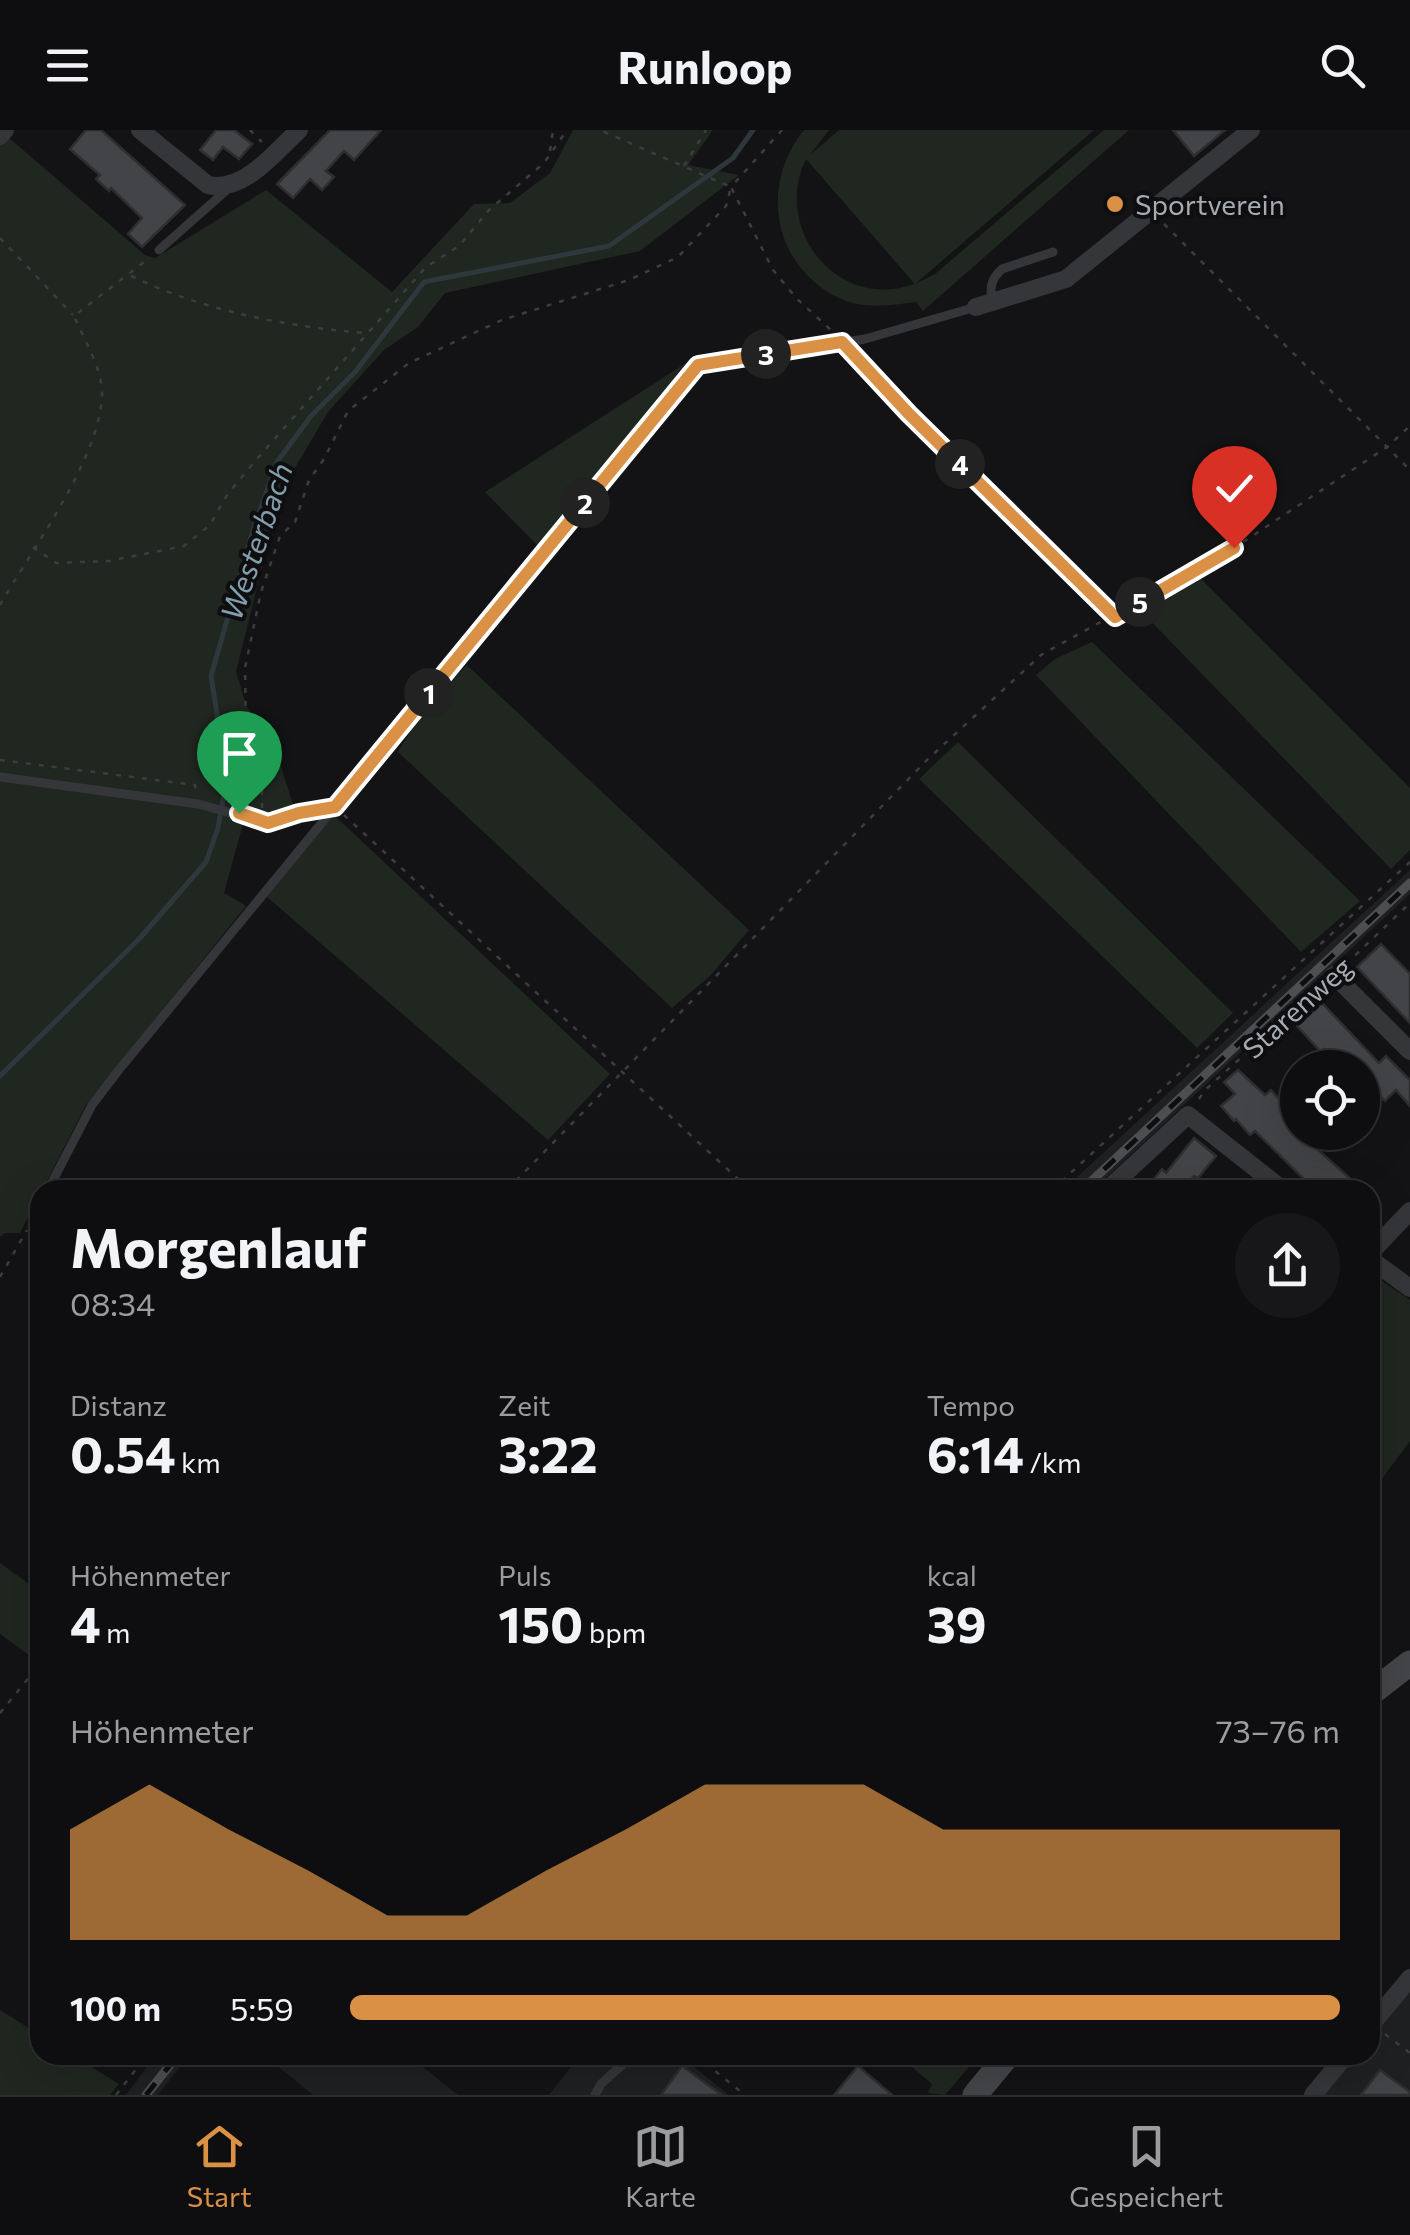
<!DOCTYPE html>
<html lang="de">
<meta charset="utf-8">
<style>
:root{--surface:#0e0e10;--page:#171719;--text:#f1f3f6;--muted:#9b9c9f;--line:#2e2e30;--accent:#da9045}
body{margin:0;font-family:Commissioner,sans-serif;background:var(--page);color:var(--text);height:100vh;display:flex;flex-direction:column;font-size:38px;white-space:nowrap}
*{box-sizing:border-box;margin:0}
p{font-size:32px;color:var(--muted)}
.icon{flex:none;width:55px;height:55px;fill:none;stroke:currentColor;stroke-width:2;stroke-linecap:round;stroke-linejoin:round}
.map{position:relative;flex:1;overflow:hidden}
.sheet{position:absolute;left:30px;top:1050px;width:1350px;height:885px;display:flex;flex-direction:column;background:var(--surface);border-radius:30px;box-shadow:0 10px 40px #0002,0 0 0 2px var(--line)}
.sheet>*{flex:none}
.controls{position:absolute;left:1280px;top:920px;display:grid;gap:20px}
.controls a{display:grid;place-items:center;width:100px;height:100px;border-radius:50%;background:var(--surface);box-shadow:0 10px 40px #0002,0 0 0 2px var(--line);font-size:50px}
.pin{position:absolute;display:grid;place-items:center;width:85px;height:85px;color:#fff;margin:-102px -42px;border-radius:50% 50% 50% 0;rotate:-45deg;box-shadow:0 0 10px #0007}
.pin .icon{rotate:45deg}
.km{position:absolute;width:50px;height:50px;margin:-25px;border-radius:50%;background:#222;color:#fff;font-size:28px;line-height:50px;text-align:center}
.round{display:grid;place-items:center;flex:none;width:105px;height:105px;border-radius:52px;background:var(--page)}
.headline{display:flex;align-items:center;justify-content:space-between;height:170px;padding:0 40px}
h1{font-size:55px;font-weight:700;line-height:75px}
.stats{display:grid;grid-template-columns:repeat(3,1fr);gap:15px;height:170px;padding:10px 40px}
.stats div{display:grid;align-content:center}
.stats b{font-size:50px;font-weight:700}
.stats small{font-size:28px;font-weight:400}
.stats p{font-size:28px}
.chart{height:280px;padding:20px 40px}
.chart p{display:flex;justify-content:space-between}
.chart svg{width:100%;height:180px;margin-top:10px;fill:var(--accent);opacity:.7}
ul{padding:0 40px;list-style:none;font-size:32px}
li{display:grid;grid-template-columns:160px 120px 1fr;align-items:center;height:75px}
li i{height:25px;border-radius:12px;background:var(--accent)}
header{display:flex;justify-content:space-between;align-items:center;height:130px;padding:0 40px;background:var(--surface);font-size:45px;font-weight:700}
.tab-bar{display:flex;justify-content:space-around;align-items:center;height:140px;border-top:2px solid var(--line);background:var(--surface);font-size:28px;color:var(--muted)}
.tab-bar a{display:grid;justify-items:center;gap:5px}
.tab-bar .current{color:var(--accent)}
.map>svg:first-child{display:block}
.built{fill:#1f2021}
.green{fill:#202620;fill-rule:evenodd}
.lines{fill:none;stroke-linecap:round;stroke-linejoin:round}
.stream{stroke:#2e373c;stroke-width:5}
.building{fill:#424447;stroke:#2d2e30;stroke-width:2.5}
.path{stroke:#3b3d40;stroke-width:2.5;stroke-dasharray:5 8;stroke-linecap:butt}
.lane{stroke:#353639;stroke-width:9}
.street{stroke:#353639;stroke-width:18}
.secondary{stroke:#434549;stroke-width:25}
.rail-casing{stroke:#4c4e52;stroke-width:9}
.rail{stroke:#0e0e10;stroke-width:5;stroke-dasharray:15;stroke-linecap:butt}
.route-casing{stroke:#fff;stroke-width:20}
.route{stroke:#da9045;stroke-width:12}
.poi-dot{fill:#da9045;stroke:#0e0e10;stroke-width:4}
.labels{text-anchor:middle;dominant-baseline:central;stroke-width:8;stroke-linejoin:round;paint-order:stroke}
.poi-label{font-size:28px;fill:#a7acb3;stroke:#0e0e10;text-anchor:start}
.street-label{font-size:28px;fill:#a7acb3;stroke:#0e0e10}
.water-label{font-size:30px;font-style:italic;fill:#819eaa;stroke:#0e0e10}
</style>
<header><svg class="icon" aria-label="menu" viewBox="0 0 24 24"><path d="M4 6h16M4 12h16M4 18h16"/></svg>Runloop<svg class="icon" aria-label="search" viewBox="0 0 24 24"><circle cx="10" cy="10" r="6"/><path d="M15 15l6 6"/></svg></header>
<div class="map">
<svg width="1410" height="1965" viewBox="0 0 1410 1965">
<rect width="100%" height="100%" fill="#131315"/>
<g class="built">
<polygon points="1410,740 1410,764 1093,1060 1063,1060"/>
<polygon points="1410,1861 1410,1965 1324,1965 1357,1925 1370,1925 1370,1909"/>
<polygon points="156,1925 189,1925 158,1965 126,1965"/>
<polygon points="264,1925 408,1925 458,1965 313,1965"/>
<polygon points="580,1925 679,1925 729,1965 549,1965"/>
</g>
<g class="green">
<polygon points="0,0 145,125 155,128 266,60 392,162 474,74 510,73 550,43 573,0 713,0 688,35 739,45 640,121 445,163 418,197 384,220 328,282 272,377 266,421 236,542 247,577 271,606 294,677 243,694 224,763 246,776 86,975 20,1103 5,1103 0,1107"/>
<path d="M 804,0 L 829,0 L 810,25 L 839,0 L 1094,0 L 915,154 L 935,144 L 1104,0 L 1129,0 L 923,181 L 916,172 C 888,176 859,180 833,165 C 771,130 761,53 804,0 ZM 806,29 L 914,153 L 914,154 C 837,182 772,98 806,29 Z"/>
<polygon points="686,233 540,418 485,362"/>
<polygon points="1201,449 1410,658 1410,720 1391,739 1141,481"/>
<polygon points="1092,512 1360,771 1301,822 1036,545 1055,529"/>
<polygon points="467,535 749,800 710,846 672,878 398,622 425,577"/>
<polygon points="958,612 1233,883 1197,918 919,649"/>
<polygon points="334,685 610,944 548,1010 266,766"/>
<polygon points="1370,1143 1410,1170 1410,1311 1372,1362"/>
<polygon points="0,1433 40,1462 40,1521 33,1528 0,1504"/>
<polygon points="0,1880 40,1905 40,1925 72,1925 119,1954 110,1965 0,1965"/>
<polygon points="898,1925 979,1925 945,1965 928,1963 932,1954"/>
</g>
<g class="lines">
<polyline class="stream" points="0,946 140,808 206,732 218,698 227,647 211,546 253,400 277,332 311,286 355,242 424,152 609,116 733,28 753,0"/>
</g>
<g class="building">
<polygon points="86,0 101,0 185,75 142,117 128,104 142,88 111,58 109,61 96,49 100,45 70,19"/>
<polygon points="216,0 234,0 252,14 239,29 223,17 213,30 200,20"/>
<polygon points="330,0 381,0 354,30 344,21 326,41 334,47 322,60 310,49 293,68 277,54"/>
<polygon points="1173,0 1225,0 1194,26"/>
<polygon points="1381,814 1410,844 1410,893 1357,837"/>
<polygon points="1322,873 1379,933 1386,926 1410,950 1410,976 1396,960 1385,971 1362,948 1362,938 1341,938 1324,919 1321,922 1297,896"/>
<polygon points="1238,940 1265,965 1271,960 1298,991 1298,1002 1363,1060 1315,1060 1255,1001 1250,1005 1236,989 1234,991 1221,976 1235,964 1224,952"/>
<polygon points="1194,1008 1216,1026 1198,1048 1194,1046 1182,1060 1145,1060 1162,1039 1166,1043"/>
<polygon points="682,1936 722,1965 661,1965"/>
<polygon points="858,1936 871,1947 892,1965 834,1965"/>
<polygon points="1380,1940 1410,1962 1410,1965 1361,1965"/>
</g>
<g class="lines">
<g class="path">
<polyline points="250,0 262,12"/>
<polyline points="782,0 731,57 773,140 797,169 831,200"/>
<polyline points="550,21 553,0"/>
<polyline points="684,36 706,0"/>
<polyline points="1164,94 1410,340"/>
<polyline points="0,108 73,185"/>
<path d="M 131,146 C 204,181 284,196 364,203"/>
<polyline points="853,224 1115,487"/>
<polyline points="33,417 56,433 109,431 184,416 210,395 227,365 256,330 426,137 459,116 489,80 544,33 567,0"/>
<path d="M 0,475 C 32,419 99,330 102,266 C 103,239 84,210 74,186 L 148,129"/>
<polyline points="0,630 195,655 196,662"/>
<polyline points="262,678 262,660 246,597 245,538 261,462 280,406 295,392 309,350 324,329 348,281 409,233 502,190 629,150 678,127 726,76 731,57 600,0"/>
<polyline points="344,685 750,1060"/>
<polyline points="1346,834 1410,773"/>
<polyline points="1199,969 1205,960 1321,856"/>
<polyline points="507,1060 928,629 1041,525 1234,418 1387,317 1410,296"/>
<polyline points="1052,1060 1410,732"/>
<polyline points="0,1147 27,1100"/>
<polyline points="0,1583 40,1534"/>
<polyline points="1385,1904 1410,1923"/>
<polyline points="695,1925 745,1965"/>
<polyline points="116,1965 147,1925"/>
</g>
<g class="lane">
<polyline points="159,120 229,58"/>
<path d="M 993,172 C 989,158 991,149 1002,139 L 1053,122"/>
<polyline points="0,647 198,674 268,693 299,683 335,677"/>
<polyline points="48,1060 92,975 118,941 698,235 865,209 976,177"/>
<polyline points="33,1090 40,1076"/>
<polyline points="595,1965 601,1954 633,1925"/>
</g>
<g class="street">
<path d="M 140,0 L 208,55 C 244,63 275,22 299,0"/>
<polyline points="0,6 5,0"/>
<polyline points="976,177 1066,149 1251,0"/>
<polyline points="1334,845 1410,921"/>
<polyline points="1107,1060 1188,985 1283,1060"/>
<polyline points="1370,1123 1410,1081"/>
<polyline points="1370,1129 1410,1158"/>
<polyline points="1370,1896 1410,1848"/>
<polyline points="1313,1965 1346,1925"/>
</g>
<g class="secondary">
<polyline points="1370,1564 1410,1533"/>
<polyline points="975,1965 1008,1925"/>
</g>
<g class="rail-casing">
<g id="rail">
<polyline points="1082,1060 1410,753"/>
<polyline points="146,1965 178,1925"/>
</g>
</g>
<use href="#rail" class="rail"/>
</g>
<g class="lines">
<g class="route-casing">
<polyline id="route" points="239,683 268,693 299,683 335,677 698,235 842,212 909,284 1115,487 1234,418"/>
</g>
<use href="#route" class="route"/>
</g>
<circle class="poi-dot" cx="1115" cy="74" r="10"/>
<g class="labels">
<g class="poi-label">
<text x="1135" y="74">Sportverein</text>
</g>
<g class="street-label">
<text transform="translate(1297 877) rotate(-42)">Starenweg</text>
</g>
<g class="water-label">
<text transform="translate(255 411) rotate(-71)">Westerbach</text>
</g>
</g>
</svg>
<div class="controls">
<a><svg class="icon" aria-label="locate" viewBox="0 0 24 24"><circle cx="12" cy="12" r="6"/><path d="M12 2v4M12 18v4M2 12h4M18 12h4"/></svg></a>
</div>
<div class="pin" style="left:239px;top:683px;background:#1e9e55"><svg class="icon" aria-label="arrive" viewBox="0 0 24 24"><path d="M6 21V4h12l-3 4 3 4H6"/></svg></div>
<div class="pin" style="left:1234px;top:418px;background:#d93025"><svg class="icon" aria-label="check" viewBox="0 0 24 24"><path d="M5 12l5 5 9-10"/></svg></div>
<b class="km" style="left:429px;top:563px">1</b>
<b class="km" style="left:585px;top:373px">2</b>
<b class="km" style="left:766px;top:224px">3</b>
<b class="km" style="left:960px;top:334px">4</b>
<b class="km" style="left:1140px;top:472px">5</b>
<section class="sheet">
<div class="headline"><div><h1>Morgenlauf</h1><p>08:34</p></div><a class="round"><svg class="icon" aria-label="share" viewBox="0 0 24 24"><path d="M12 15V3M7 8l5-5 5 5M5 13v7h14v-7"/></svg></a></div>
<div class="stats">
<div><p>Distanz</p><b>0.54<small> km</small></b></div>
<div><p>Zeit</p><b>3:22</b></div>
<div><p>Tempo</p><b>6:14<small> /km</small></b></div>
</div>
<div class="stats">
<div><p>Höhenmeter</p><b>4<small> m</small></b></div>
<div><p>Puls</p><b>150<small> bpm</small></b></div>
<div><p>kcal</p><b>39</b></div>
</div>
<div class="chart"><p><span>Höhenmeter</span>73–76 m</p>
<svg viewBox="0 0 160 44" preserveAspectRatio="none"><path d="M0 44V17L10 6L20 17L30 27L40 38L50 38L60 27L70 17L80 6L90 6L100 6L110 17L120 17L130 17L140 17L150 17L160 17V44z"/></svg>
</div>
<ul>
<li><b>100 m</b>5:59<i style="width:100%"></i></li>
</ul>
</section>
</div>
<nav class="tab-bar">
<a class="current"><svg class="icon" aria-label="home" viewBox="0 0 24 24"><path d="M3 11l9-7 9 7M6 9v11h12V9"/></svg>Start</a>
<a><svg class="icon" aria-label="map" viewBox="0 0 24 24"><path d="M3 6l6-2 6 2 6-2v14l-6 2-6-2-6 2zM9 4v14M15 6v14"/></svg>Karte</a>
<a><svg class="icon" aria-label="saved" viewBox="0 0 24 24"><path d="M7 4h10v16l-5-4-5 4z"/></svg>Gespeichert</a>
</nav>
